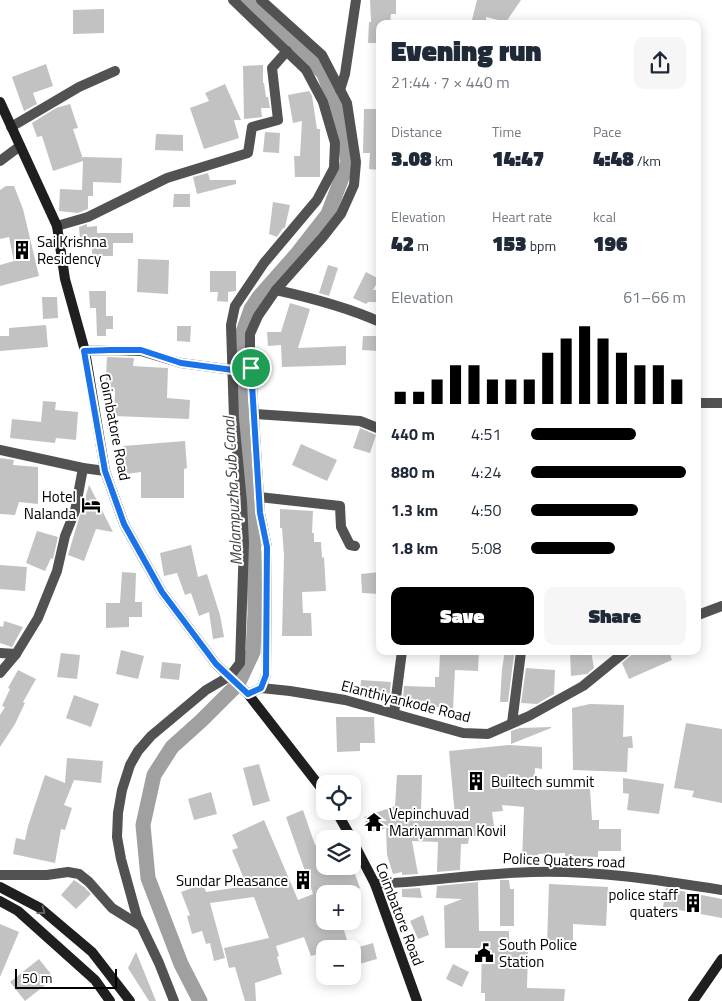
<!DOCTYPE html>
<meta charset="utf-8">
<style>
:root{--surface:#fff;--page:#f6f6f7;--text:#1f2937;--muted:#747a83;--accent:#000}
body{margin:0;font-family:"Titillium Web",sans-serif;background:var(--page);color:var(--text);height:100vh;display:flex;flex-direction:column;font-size:19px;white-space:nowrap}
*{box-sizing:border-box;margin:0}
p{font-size:16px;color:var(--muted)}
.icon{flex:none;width:28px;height:28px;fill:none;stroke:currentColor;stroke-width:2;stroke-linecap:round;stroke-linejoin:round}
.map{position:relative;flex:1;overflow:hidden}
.side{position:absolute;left:376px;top:20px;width:325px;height:635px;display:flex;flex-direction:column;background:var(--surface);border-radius:10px;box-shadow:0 2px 12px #0003}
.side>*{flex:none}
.controls{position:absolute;left:316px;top:775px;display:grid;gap:10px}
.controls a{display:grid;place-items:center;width:45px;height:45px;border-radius:10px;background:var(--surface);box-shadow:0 2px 12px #0003;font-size:25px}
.scale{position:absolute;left:15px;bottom:12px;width:102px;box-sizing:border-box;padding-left:5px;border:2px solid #000;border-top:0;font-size:14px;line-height:18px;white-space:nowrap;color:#000;-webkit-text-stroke:4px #fff;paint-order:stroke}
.pin{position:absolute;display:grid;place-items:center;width:42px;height:42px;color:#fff;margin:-21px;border:2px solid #fff;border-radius:50%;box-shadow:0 1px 5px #0007}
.round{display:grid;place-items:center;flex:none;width:52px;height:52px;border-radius:10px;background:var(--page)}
.summary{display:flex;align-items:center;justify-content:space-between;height:85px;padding:0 15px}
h1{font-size:28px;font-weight:800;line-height:38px}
.metrics{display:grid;grid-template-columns:repeat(3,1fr);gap:8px;height:85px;padding:5px 15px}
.metrics div{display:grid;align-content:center}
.metrics b{font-size:21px;font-weight:800}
.metrics small{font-size:14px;font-weight:400}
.metrics p{font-size:14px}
.chart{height:140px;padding:10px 15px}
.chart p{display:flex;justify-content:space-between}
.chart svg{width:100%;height:90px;margin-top:5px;stroke:var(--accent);stroke-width:6}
.primary-button{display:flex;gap:10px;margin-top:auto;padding:10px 15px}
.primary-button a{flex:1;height:58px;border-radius:10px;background:var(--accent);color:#fff;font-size:20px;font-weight:800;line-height:58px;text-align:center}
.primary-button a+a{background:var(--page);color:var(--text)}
ul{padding:0 15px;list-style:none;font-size:16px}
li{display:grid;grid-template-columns:80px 60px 1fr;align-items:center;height:38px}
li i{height:12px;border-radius:6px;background:var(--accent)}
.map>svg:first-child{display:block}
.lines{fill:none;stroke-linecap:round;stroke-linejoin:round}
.canal{stroke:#a0a0a0;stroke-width:15}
.building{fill:#c2c2c2}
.street{stroke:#525252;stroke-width:10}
.secondary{stroke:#1f1f1f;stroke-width:10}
.oneway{stroke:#626262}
.route-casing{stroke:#fff;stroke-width:10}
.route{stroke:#1a73e8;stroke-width:6}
.labels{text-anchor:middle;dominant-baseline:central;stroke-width:4;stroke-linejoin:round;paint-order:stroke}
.poi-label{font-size:15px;fill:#000;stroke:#fff;text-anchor:start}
.street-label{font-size:15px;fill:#000;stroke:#fff}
.water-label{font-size:16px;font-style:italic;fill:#414141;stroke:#fff}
</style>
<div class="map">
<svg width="722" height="1001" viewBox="0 0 722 1001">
<rect width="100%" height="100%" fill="#fff"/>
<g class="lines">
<polyline class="canal" points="200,1001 181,964 148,878 143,825 154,775 172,747 202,720 238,684 253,652 255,613 254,555 241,338 251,309 259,297 296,255 328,214 348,162 343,127 324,74 303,51 246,0"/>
</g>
<g class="building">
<polygon points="370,0 396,0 396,14 391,14 390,24 380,24 380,43 368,43 369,22 371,22"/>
<polygon points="477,0 521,0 506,22 486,17 486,24 471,24"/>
<polygon points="104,9 104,33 73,34 73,10"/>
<polygon points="46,64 53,86 33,93 37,104 24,111 12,77"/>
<polygon points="263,65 263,83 264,83 266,97 268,97 270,108 261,108 262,117 244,119 243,66"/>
<polygon points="225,84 241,120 234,120 239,138 204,149 190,108 209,101 205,93"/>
<polygon points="309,91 312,96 317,129 320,129 320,177 295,177 294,156 300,156 302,121 293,123 288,95"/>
<polygon points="70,104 78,128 73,129 83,159 83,157 122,158 121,183 93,182 93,196 88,196 88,209 78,213 59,211 60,189 82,190 83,161 53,171 42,136 37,137 32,123 56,108"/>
<polygon points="364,109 380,109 380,170 369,169 370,153 363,153"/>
<polygon points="265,132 280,133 279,153 263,152"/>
<polygon points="156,134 183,135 183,151 155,150"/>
<polygon points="208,173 210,180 236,180 236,184 197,194 193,177"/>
<polygon points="6,186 14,186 23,209 39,276 0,286 0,265 14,261 9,237 0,239 0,190"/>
<polygon points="174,194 190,194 190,207 173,207"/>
<polygon points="273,202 290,205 285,228 283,228 277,237 269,234"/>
<polygon points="87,224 87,227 97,226 97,233 133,233 133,243 113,243 113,256 92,256 92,239 80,240 79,227"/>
<polygon points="138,259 169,260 168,294 137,292"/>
<polygon points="328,265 338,268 329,296 319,293"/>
<polygon points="210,271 236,271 236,291 228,292 228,302 217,301 218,292 210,292"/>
<polygon points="366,272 379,279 373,290 380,290 380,302 368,302 366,304 353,298"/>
<polygon points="89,291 106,291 106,316 113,316 113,329 106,329 106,336 97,336 96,308 90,308"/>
<polygon points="42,297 57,297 58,318 43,319"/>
<polygon points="290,303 310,309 298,348 346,346 346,365 282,367 281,345 268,346 267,332 281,332"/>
<polygon points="46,325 48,347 0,351 0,336 9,336 9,328"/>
<polygon points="177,326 191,326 190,342 177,341"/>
<polygon points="363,336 378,336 378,351 362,350"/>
<polygon points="107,357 134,358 133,366 168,368 167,398 190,400 189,419 114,416 115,392 105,392"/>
<polygon points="43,401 56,402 55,410 78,412 76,440 56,438 55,443 10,438 12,419 41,422"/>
<polygon points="360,428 376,435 370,453 353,448"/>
<polygon points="185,441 187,468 184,469 184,498 141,498 141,472 126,474 123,446"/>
<polygon points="301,444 337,460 327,481 292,465"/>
<polygon points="0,458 14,460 13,465 38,467 38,504 19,502 15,515 0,514"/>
<polygon points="89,485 113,532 96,529 84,561 68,555"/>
<polygon points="280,509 313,511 312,533 314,533 314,542 321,542 322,558 324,557 326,591 302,592 303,613 311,613 312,636 282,636 284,556 282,528 280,528"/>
<polygon points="37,531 58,537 53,559 51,558 45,571 26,563"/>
<polygon points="191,545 198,577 207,574 220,615 224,637 213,639 209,612 199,616 191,593 185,595 177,573 164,576 160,553"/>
<polygon points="0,565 27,567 25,591 0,589"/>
<polygon points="122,572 136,573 135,602 142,602 142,617 129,617 129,627 106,628 106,603 120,603"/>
<polygon points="380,572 380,594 362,593 361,574"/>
<polygon points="4,621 23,627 12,647 0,643 0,626 3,627"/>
<polygon points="121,650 144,656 138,679 116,674"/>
<polygon points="440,651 479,651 478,671 455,670 453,708 434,707 434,704 428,704 428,701 403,700 404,686 435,687 435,677 439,677"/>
<polygon points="505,651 512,653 514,655 508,702 500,702 502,669"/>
<polygon points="570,651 591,651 594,668 587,674 571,676"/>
<polygon points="636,651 669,651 672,660 629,679 622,663"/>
<polygon points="61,653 80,655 77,679 57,677"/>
<polygon points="162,662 181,664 179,680 160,678"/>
<polygon points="526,668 555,670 554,694 537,704 521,703"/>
<polygon points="18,670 36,679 23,702 25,703 15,724 0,747 0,715 5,707 2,706 10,689 8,688"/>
<polygon points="361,680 391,682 389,699 360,697"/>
<polygon points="74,695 99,704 91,727 66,718"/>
<polygon points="590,704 624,705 623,737 632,736 633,748 628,748 627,772 573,770 572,708"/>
<polygon points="336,717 374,717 375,743 360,743 360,751 337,752"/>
<polygon points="686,723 722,729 722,803 692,797 694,791 674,788"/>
<polygon points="551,727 551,728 511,744 511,731 520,728"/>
<polygon points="509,745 542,747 542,769 535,768 534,790 590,789 592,820 599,820 599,829 621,829 621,851 598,851 598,857 565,856 565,853 538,854 538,861 522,861 524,807 502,805 503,811 492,812 495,833 469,837 468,844 461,844 460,870 437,872 438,842 412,841 418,874 402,875 402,872 393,874 387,855 386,828 369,833 364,817 395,806 397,775 422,775 421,813 455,816 449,751"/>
<polygon points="67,758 103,761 101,783 74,780 64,805 72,808 65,830 61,829 55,863 13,854 16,838 25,840 28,826 45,775 65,783"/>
<polygon points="259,764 270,801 253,806 243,768"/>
<polygon points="623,778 664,784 659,814 627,810 629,794 623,793"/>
<polygon points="211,792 217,814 194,820 188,799"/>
<polygon points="303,810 315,845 325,842 325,866 352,866 360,888 345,894 325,894 325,921 341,921 348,943 333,949 325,949 325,952 311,956 304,937 276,946 279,956 277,957 282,974 255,983 256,1001 245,1001 235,967 229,968 224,948 269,938 254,897 210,903 225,958 214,961 210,943 206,944 202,931 192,934 187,916 190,915 181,892 203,884 206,892 247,886 232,850 238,848 232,835 264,820 298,900 313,894 286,817"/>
<polygon points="74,880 84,887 91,894 76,909 61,895"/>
<polygon points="500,880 509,880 510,889 514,889 514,926 500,926"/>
<polygon points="478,882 479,931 509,931 509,951 528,951 527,988 565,989 564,1001 485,1001 485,993 481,993 482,943 480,948 445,948 444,906 462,899 436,898 437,886"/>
<polygon points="549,884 608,887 606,926 573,924 573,945 547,944"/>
<polygon points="420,888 422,898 402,897 402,889"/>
<polygon points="666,888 722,899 722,918 663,907"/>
<polygon points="423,915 429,935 418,939 410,921"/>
<polygon points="0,924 19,932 0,977"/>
<polygon points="373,943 377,959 352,966 352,949"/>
<polygon points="136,952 156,1001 149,1001 128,968"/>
<polygon points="39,959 54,978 25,1001 10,982"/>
<polygon points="453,964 469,972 462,987 446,979"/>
</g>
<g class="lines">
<g class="street">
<polyline points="340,90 345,74 356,0"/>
<polyline points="11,127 79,87 115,71"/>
<polyline points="0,161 20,146"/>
<polyline points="57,226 88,217 167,178 248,153 252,127 278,120 272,68 287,51"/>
<path d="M 276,290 C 312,298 347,307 380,322"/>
<polyline points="85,351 110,350 141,351 181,363 233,370 251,368"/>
<polyline points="698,403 722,403"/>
<polyline points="255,414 360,421 380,429"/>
<polyline points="0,450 83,468 105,471"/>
<polyline points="259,497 340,506 341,527 350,545 355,546"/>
<polyline points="698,615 722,606"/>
<polyline points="0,653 16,654"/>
<polyline points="0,673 16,654 38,618 57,571 65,536 75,511 83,468"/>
<polyline points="261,688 266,675 267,547 260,513 250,353 250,334 258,316 276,290 323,237 341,214 354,185 356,162 347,103 322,55 261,0"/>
<polyline points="248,694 261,688 290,691 345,700 463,733 488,734 529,716 583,686 626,651"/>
<polyline points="394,713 402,651"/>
<polyline points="512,723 521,652 519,651"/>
<polyline points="0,875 47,875 68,872 79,874 89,882 112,908 141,926"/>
<path d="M 375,884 C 428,882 479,873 532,872 C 595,870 659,880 722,890"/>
<polyline points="174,1001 159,963 137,917 121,859 117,837 118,813 122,790 130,765 138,751 151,736 206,690 230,676 240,663 244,543 242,502 234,419 231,325 235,306 264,263 317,200 334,168 335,143 323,102 306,70 233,0"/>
</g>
<g class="secondary">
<polyline points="0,102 57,226 65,279 85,351 105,471 124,524 162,592 216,664 248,694 325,793"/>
<polyline points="336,811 352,839"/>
<polyline points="352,840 375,884 417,1001"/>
<polyline points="0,887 40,908 92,952 130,1001"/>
<polyline points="0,901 18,911 95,980 110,1001"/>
<polyline points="693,1001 722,959"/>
</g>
</g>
<defs><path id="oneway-chevron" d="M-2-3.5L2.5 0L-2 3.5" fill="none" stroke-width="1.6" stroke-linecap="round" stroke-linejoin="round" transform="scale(1.25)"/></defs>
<use class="oneway" href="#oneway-chevron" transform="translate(42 911) rotate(37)"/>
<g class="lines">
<g class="route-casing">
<polygon id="route" points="110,350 141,350 181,363 233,370 251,368 260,513 267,547 266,675 261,688 248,694 216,664 162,592 124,524 105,471 84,351"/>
</g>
<use href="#route" class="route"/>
</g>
<defs>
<g id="building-bare" transform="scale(1.5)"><path d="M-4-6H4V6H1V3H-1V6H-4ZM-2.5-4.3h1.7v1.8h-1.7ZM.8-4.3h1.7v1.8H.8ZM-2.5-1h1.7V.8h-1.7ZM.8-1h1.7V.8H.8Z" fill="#000" stroke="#fff" stroke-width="2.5" paint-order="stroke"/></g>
<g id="hotel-bare" transform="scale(1.5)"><path d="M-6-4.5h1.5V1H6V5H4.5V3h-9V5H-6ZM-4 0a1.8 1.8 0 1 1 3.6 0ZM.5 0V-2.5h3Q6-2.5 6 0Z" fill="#000" stroke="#fff" stroke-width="2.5" paint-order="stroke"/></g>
<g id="temple-bare" transform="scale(1.5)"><path d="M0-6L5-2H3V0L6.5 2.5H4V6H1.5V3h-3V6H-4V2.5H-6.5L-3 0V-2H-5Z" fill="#000" stroke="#fff" stroke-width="2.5" paint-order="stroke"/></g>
<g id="civic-bare" transform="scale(1.5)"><path d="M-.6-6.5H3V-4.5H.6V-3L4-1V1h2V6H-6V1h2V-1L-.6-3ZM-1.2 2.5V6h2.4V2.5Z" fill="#000" stroke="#fff" stroke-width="2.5" paint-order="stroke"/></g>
</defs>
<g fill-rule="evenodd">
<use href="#building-bare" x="22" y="250"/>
<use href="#hotel-bare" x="91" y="505"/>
<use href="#building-bare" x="476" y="781"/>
<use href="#temple-bare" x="374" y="822"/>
<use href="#building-bare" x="303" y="880"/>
<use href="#building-bare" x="693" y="903"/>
<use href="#civic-bare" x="484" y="953"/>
</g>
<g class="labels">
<g class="poi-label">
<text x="37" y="241">Sai Krishna<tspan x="37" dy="17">Residency</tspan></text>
<text x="76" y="496" text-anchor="end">Hotel<tspan x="76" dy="17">Nalanda</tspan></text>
<text x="491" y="781">Builtech summit</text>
<text x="389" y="813">Vepinchuvad<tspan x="389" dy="17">Mariyamman Kovil</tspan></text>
<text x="288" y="880" text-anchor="end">Sundar Pleasance</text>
<text x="678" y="894" text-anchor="end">police staff<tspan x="678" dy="17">quaters</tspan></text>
<text x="499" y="944">South Police<tspan x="499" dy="17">Station</tspan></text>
</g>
<g class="street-label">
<text transform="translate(115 427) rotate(79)">Coimbatore Road</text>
<text transform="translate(406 701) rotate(14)">Elanthiyankode Road</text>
<text transform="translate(564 860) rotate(2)">Police Quaters road</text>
<text transform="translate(400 914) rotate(69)">Coimbatore Road</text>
</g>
<g class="water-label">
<text transform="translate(232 491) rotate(-93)">Malampuzha Sub Canal</text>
</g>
</g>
</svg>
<div class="controls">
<a><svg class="icon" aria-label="locate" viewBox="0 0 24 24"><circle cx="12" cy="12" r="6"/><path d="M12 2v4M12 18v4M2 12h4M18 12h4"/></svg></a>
<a><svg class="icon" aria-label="layers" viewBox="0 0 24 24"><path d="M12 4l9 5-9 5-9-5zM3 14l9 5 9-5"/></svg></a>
<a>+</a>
<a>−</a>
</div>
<div class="scale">50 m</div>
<div class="pin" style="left:251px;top:368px;background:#1e9e55"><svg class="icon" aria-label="arrive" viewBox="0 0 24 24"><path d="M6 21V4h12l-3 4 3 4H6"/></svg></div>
<section class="side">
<div class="summary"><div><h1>Evening run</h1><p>21:44 · 7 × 440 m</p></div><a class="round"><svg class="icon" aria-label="share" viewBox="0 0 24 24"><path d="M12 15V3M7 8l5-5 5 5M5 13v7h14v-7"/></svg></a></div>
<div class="metrics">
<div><p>Distance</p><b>3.08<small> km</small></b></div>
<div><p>Time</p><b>14:47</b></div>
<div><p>Pace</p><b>4:48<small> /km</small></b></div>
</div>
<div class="metrics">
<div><p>Elevation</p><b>42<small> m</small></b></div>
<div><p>Heart rate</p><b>153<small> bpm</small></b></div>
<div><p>kcal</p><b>196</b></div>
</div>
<div class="chart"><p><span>Elevation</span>61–66 m</p>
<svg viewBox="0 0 160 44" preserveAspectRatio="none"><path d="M5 44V38M15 44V38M25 44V32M35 44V25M45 44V25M55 44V32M65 44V32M75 44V32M85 44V19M95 44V12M105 44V6M115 44V12M125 44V19M135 44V25M145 44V25M155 44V32"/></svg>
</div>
<ul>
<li><b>440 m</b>4:51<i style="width:68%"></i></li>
<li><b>880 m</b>4:24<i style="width:100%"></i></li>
<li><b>1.3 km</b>4:50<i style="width:69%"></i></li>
<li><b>1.8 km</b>5:08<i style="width:54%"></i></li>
</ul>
<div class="primary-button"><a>Save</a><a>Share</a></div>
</section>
</div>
